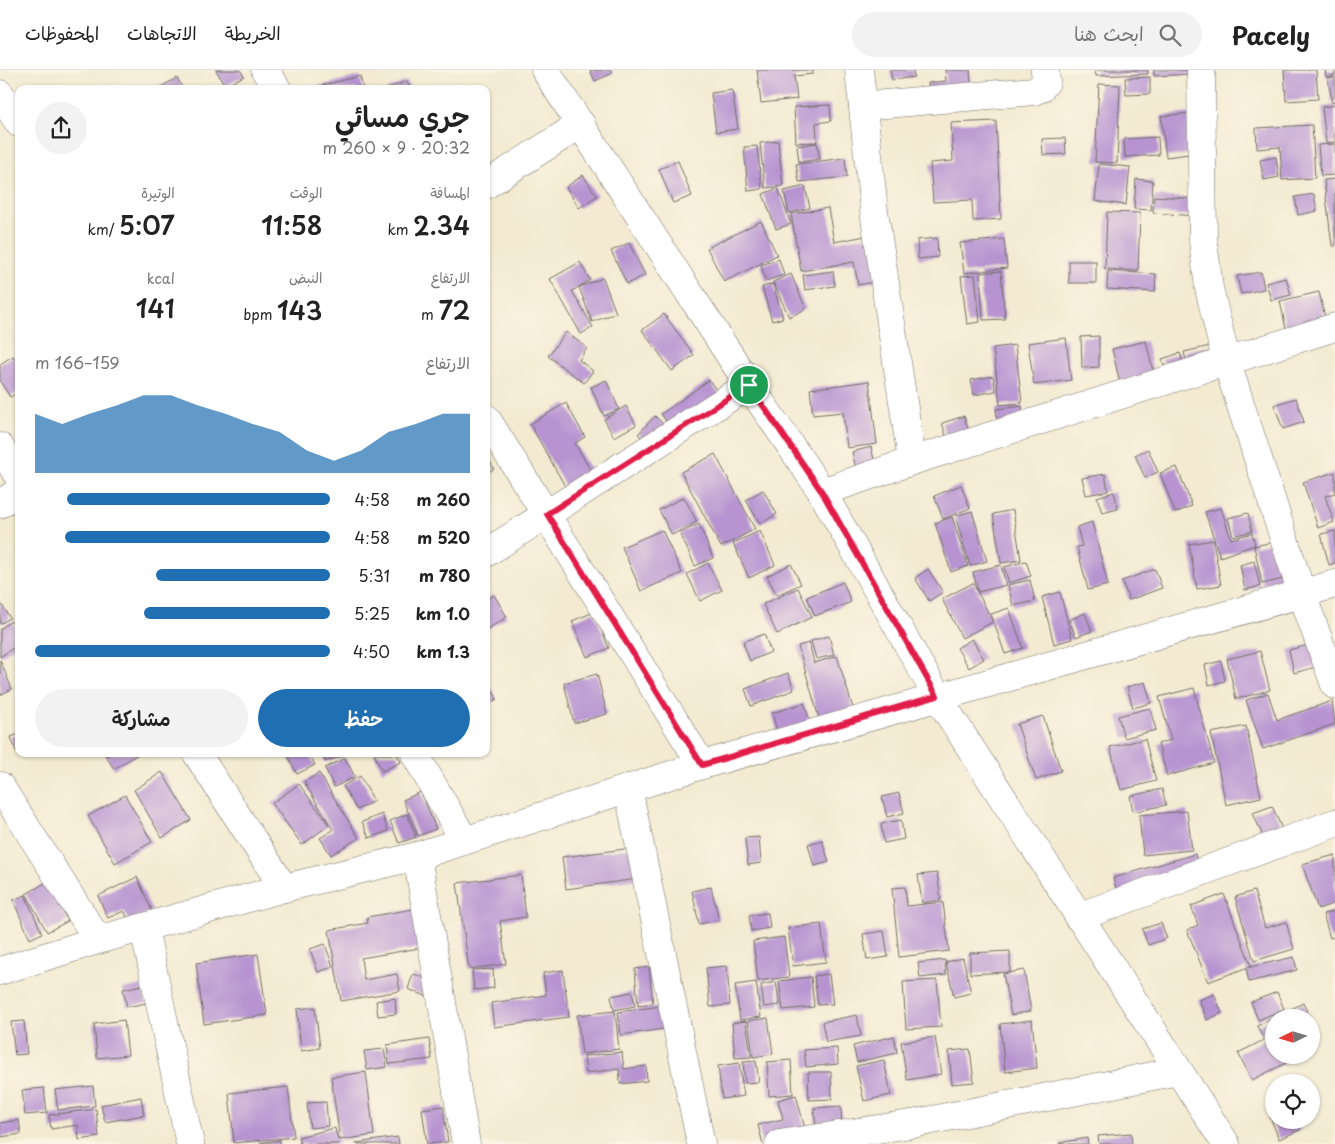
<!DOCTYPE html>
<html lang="ar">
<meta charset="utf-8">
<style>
:root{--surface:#fff;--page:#f2f2f2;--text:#222;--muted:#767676;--line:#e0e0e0;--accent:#1f6fb2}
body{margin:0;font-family:"Playpen Sans","Playpen Sans Arabic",sans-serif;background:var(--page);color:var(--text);direction:rtl;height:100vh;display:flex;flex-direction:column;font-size:19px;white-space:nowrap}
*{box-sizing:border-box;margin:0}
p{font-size:16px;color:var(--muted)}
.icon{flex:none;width:28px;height:28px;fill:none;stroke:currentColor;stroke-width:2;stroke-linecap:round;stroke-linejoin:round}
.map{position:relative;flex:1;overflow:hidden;direction:ltr}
.sheet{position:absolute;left:15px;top:15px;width:475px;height:672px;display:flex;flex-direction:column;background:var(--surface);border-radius:10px;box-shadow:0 1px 4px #0004;direction:rtl}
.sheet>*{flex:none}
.needle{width:32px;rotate:265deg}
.buttons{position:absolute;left:1265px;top:939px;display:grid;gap:10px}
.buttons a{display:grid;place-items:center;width:55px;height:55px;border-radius:50%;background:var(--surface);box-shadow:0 1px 4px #0004;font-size:25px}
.pin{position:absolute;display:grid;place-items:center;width:42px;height:42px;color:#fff;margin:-21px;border:2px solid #fff;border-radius:50%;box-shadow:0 1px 5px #0007}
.round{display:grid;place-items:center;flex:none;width:52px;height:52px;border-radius:26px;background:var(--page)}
.overview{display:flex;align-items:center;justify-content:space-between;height:85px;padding:0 20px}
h1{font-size:28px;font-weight:600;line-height:38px}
.metrics{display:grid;grid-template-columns:repeat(3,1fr);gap:8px;height:85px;padding:5px 20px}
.metrics div{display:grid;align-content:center}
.metrics b{font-size:25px;font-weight:600}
.metrics small{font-size:14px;font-weight:400}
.metrics p{font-size:14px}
.chart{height:140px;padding:10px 20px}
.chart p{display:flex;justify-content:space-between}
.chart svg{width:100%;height:90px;margin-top:5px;fill:var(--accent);opacity:.7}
.cta{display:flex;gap:10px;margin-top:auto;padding:10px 20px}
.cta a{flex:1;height:58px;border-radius:30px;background:var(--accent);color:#fff;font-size:20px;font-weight:600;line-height:58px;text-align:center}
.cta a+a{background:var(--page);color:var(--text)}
ul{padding:0 20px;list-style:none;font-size:16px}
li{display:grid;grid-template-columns:80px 60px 1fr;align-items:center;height:38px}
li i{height:12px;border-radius:6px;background:var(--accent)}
header{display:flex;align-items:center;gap:30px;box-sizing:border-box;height:70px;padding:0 25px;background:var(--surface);border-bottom:1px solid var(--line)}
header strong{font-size:24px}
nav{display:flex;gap:28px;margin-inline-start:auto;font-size:18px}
.search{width:350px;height:45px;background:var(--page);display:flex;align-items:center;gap:12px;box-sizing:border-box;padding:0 18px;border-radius:28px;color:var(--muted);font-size:19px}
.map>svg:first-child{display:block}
.building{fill:#b794d1}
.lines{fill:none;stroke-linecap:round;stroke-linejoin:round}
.street-casing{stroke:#716e65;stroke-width:29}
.street{stroke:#fff;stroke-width:28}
.route-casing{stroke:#fff;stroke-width:10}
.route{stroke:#e11d48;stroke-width:6}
</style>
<header>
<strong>Pacely</strong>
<div class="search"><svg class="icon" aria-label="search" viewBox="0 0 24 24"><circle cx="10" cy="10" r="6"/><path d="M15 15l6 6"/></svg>ابحث هنا</div>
<nav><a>الخريطة</a><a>الاتجاهات</a><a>المحفوظات</a></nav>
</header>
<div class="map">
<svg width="1335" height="1074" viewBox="0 0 1335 1074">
<rect width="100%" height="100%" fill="#fcf5e5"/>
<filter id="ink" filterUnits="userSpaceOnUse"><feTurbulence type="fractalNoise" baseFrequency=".02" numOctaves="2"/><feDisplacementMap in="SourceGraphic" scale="10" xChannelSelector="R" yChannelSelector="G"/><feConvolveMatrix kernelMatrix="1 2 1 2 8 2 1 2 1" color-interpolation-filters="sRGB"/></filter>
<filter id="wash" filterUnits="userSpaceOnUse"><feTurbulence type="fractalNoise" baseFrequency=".0096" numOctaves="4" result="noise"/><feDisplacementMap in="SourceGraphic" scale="20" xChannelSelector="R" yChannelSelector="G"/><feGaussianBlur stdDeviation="1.12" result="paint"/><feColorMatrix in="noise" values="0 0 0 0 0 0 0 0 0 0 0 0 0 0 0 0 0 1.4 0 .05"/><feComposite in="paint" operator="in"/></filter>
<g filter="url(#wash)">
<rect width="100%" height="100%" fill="#f3ead1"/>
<g id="blocks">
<g class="building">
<polygon points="216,0 240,0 244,6 225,16"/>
<polygon points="590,0 611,0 613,3 595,11"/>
<polygon points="757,0 813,0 813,4 794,6 797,29 761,33"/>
<polygon points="890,0 913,0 914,7 892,10"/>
<polygon points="945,0 970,0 972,29 929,32 928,13 946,11"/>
<polygon points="1095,0 1148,0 1148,4 1096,6"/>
<polygon points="1154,0 1194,0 1194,4 1154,6"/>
<polygon points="1284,0 1316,0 1318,29 1286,31"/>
<polygon points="1325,0 1335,0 1335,5 1326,7"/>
<polygon points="360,6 363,19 320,19 319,16"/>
<polygon points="1150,7 1150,24 1126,25 1125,8"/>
<polygon points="1335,7 1335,32 1332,33 1328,8"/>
<polygon points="177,8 183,19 157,19"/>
<polygon points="407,11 410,19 386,19"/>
<polygon points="1099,14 1120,15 1117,93 1095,92"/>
<polygon points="732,20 738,59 716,62 711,23"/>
<polygon points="830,35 831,51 816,53 817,72 796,73 794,37"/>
<polygon points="1335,35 1335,72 1326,73 1322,37"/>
<polygon points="1192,43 1197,83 1166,87 1161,46"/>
<polygon points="996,51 1001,149 973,151 972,130 933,132 930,93 953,91 951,53"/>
<polygon points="1312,55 1315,108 1282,110 1280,77 1257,79 1256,58"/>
<polygon points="1158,67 1159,85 1125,87 1124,69"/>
<polygon points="1065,68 1066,84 1043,85 1042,69"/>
<polygon points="778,71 783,116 765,118 760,73"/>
<polygon points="817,73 820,89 799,92 797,76"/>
<polygon points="1335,74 1335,105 1321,106 1318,75"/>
<polygon points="757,76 762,119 748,121 744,77"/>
<polygon points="1276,87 1279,107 1264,110 1260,90"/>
<polygon points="845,88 847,107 799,112 796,94"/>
<polygon points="678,91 692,126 673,133 659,99"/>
<polygon points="1099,94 1130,97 1126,135 1095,131"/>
<polygon points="583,105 597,126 579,138 566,117"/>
<polygon points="1136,109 1153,111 1151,140 1134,139"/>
<polygon points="1335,109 1335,176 1332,176 1324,110"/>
<polygon points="805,116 810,138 789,143 784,121"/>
<polygon points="778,118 791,154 776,159 763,124"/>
<polygon points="1314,124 1317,141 1298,145 1295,127"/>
<polygon points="1154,126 1199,129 1198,146 1153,143"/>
<polygon points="828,138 834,172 871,165 879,211 858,215 854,192 801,201 791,144"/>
<polygon points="1107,142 1140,143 1138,201 1105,199"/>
<polygon points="761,151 777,185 724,212 707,178"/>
<polygon points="937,168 938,187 918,189 917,170"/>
<polygon points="1004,169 1007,198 964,203 960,173"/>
<polygon points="629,173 645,205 627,214 611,181"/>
<polygon points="779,189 784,205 766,211 761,195"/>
<rect x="1069" y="191" width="27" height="22"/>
<polygon points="580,192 590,210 572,221 593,257 581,264 550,209"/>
<polygon points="833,201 835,216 805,220 803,205"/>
<polygon points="1001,201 1005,249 983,250 980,203"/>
<polygon points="1108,201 1156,204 1155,222 1107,219"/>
<polygon points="1261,202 1264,219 1241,224 1237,206"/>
<polygon points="791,204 806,239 789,247 773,212"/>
<polygon points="975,205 980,252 967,254 961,206"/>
<polygon points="603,208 616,243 592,252 579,217"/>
<polygon points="1286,208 1291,225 1271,230 1266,213"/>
<polygon points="773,214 783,248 772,251 762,217"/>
<polygon points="1319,222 1329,264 1289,273 1280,231"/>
<polygon points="664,244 694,285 672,301 642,260"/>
<polygon points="566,262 587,278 579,290 593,301 584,313 548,286"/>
<polygon points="1099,266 1099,297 1082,298 1081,267"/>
<polygon points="1066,268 1071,310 1034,315 1028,273"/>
<polygon points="1146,271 1156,314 1122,322 1112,279"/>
<polygon points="1015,275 1022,333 1000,335 993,278"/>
<polygon points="1210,276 1215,296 1189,302 1184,282"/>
<polygon points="1180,283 1187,304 1169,310 1162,289"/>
<polygon points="13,286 19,295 19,322 10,327 0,311 0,294"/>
<polygon points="993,306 996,321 974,325 971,310"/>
<polygon points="606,310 619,339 604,346 591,317"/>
<polygon points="709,310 721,327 673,361 661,344"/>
<polygon points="869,311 877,374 847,378 843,342 813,345 810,319"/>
<polygon points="1296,328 1304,352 1283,359 1274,335"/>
<polygon points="566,333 585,367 575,373 596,410 570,425 530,354"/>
<polygon points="626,336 636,355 614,367 604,349"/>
<polygon points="1022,336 1024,355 998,359 996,339"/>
<polygon points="655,346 674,365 658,383 638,364"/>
<polygon points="964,346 972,371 950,378 942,353"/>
<polygon points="871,377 876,398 857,403 852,382"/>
<polygon points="1148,379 1158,402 1145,408 1135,385"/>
<polygon points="486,384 494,399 486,403"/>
<polygon points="715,384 755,459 721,477 681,402"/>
<polygon points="1177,397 1192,436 1175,443 1160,403"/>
<polygon points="1335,402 1335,423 1325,426 1334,452 1318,458 1303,412"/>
<polygon points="1105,404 1108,421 1086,425 1082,408"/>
<polygon points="961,415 970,438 943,449 934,426"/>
<polygon points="763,420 777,444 760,454 746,430"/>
<polygon points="1114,422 1118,439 1102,443 1097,427"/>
<polygon points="684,427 697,452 672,465 659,440"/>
<polygon points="1221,438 1231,469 1252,463 1255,475 1220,487 1205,442"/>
<polygon points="1013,440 1021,490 1001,493 993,444"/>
<polygon points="972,441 987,491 970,496 955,446"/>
<polygon points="1248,443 1252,461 1233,466 1228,448"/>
<polygon points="952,447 968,496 951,502 935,453"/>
<polygon points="1092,452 1108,515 1088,520 1077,477 1082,476 1077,457"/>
<polygon points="699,454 713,488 695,496 680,463"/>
<polygon points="662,460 682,503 641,521 622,477"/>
<polygon points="760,461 775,495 749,508 733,473"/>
<polygon points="1335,461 1335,493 1329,495 1321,464"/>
<polygon points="1213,470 1221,515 1197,519 1189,474"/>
<polygon points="1279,471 1287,508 1262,514 1254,476"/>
<polygon points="1026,491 1031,506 1009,513 1004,497"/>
<polygon points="1254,491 1260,516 1245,520 1240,495"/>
<polygon points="708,493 722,520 700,531 687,504"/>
<polygon points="791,494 801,514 777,525 767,506"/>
<polygon points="1001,495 1006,515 978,522 973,502"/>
<polygon points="928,499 943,522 929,531 915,508"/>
<polygon points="1155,499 1162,518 1129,530 1122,511"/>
<polygon points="1030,510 1035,531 1013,536 1008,515"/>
<polygon points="843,512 851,532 815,546 807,527"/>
<polygon points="973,513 993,552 962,568 942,529"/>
<polygon points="798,518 812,547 777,564 763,534"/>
<polygon points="1060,522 1072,569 1054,574 1042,527"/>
<polygon points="494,525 507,547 486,560 486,529"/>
<polygon points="0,532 10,548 0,554"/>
<polygon points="1009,538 1023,578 1005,584 991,544"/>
<polygon points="594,542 609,578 587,587 572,551"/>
<polygon points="1085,543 1092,561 1076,567 1069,550"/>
<polygon points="11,551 19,563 19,574 0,587 0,559"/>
<polygon points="764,564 771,582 750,591 743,572"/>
<polygon points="829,566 834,585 816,589 811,571"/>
<polygon points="972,569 984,589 969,598 957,578"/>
<polygon points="809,573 814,593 837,586 853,638 819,648 798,576"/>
<polygon points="1315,573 1320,596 1294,603 1289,580"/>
<polygon points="1260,581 1270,620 1236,629 1227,589"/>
<polygon points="0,590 12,619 0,625"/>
<polygon points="1221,591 1225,611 1209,615 1205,595"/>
<polygon points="788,603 794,620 751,636 745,619"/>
<polygon points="597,604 607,644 574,653 564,613"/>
<polygon points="1145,612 1151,633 1133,638 1127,617"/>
<polygon points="489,613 497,629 486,635 486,614"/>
<polygon points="1194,618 1214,693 1167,706 1158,674 1171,670 1159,627"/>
<polygon points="1268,623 1277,650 1332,631 1335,654 1263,679 1246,630"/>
<polygon points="804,633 810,651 777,661 772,643"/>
<polygon points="1150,638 1156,660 1124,668 1118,646"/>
<polygon points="1043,646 1061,701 1036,710 1017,654"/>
<polygon points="1246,656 1261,727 1226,735 1211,663"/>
<polygon points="19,664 19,680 16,681 11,667"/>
<polygon points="1145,669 1156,711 1121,720 1110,677"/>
<polygon points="105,684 138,684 114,699"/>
<polygon points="287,684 309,684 315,695 297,704"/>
<polygon points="322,684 349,684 325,692"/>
<polygon points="374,684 397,684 401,692 382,701"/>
<polygon points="345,688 355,707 334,717 325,698"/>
<polygon points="162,702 191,750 162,768 134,720"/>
<polygon points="319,703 359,768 331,785 320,768 333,760 304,712"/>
<polygon points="360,706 374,731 357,740 343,716"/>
<polygon points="299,714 329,755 302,775 272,733"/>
<polygon points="1162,719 1166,735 1133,742 1130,726"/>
<polygon points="421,722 436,759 418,766 403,730"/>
<polygon points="899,723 904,743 887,747 882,727"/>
<polygon points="125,725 152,772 115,793 88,746"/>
<polygon points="1272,736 1285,766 1266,774 1253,743"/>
<polygon points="1187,741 1192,780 1143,785 1139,745"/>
<polygon points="382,744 388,761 369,768 362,752"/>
<polygon points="407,744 416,767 399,773 390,751"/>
<polygon points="901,750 904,769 884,773 881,754"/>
<polygon points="759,767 761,793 748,795 745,768"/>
<polygon points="822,770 829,792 814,796 808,774"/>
<polygon points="633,778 637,809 566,819 562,787"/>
<polygon points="1195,784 1202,807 1120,832 1113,808"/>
<polygon points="1335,785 1335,833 1318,839 1302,794"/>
<polygon points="937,803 941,830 922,833 918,805"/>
<polygon points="521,805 526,847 500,851 506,894 469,899 457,813"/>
<polygon points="137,807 152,841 129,851 124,841 108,848 98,826"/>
<polygon points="47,812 68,851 47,862 26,824"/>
<polygon points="711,817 719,850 699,854 692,821"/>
<polygon points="905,817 907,836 943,832 949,881 899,887 892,818"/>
<polygon points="1254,821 1265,858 1286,852 1294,879 1254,891 1235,827"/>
<polygon points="1224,824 1251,896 1208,912 1187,860 1198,855 1191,836"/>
<polygon points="25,825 42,863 30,869 13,830"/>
<polygon points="413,839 420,878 361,888 364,910 397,904 400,921 341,931 329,860 368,853 367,847"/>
<polygon points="1335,841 1335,867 1330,868 1323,844"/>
<polygon points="768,843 770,858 751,861 749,845"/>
<polygon points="1161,853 1167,868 1148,875 1142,859"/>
<polygon points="821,854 826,892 793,896 788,858"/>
<polygon points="884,861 888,887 867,890 863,864"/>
<polygon points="784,867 789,907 758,911 753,871"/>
<polygon points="325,874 333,897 318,902 310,879"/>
<polygon points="1010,881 1010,902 970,904 970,883"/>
<polygon points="258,884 267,945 204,954 196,893"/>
<polygon points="1294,887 1297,900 1249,912 1246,898"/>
<polygon points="963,888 971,923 954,927 946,892"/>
<polygon points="945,890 946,905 920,908 918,893"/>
<polygon points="727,896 730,935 710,937 706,898"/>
<polygon points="649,897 653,934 638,936 635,899"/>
<polygon points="493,899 494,918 474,920 472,900"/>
<polygon points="563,900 569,947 494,957 491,933 546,925 543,903"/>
<polygon points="1024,900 1031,941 1011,945 1003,904"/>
<polygon points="413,904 432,910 426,926 408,919"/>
<polygon points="829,904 833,934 818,935 814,906"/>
<polygon points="811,907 814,937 783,940 779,911"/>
<polygon points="937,910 941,957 906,959 903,912"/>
<polygon points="756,912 761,947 740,950 735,915"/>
<polygon points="776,912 780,935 764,937 761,915"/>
<polygon points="142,915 146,933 127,937 123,919"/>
<polygon points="632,922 635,936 614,940 611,926"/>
<polygon points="1277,922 1284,939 1258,950 1251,932"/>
<polygon points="1214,924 1222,943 1207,950 1199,930"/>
<polygon points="395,928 396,944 378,946 376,931"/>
<polygon points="1303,933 1310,948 1274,948"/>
<polygon points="661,936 664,959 621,965 618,942"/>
<polygon points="315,937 320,978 301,981 297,939"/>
<polygon points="615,941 619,979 582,984 577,945"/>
<polygon points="857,945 861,966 826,972 822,952"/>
<polygon points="768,948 773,984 753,987 748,951"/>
<polygon points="1274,948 1274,985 1291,985 1294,989 1252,1010 1238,983 1264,970 1257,956"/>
<polygon points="124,950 128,985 97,988 94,954"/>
<polygon points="1032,950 1037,998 1005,1002 1000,954"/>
<polygon points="24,951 27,984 15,985 11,952"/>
<polygon points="746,951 751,987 735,988 732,953"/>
<polygon points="894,966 897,983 857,992 853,976"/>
<polygon points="935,967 941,1004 907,1010 901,972"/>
<polygon points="429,969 432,989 389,994 387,975"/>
<polygon points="837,978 838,994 806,997 804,980"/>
<polygon points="384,979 387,997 367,1000 364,981"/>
<polygon points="970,979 974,1012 952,1014 949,981"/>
<polygon points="622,982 624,999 646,996 647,1011 620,1014 619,999 586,1003 584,986"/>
<polygon points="791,990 793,1024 769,1026 767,992"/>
<polygon points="884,990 891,1025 864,1031 856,996"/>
<polygon points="756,991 759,1012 745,1013 743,992"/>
<polygon points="739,993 744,1026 722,1029 718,996"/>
<polygon points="366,1002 374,1065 340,1070 331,1007"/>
<polygon points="808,1002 831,1002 832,1029 809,1030"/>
<polygon points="93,1016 95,1036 58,1040 55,1020"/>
<polygon points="288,1017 294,1067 234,1073 229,1023"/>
<polygon points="44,1018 47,1043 25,1045 22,1020"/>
<polygon points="796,1025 806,1062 763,1074 758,1055 783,1049 778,1030"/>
<polygon points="141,1027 144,1045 105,1052 101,1035"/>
<polygon points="326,1032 328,1056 310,1058 307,1033"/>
<polygon points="443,1036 448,1072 427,1074 422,1039"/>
<polygon points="841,1036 842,1057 816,1059 814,1038"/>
<polygon points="96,1039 99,1067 79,1070 78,1055 51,1059 49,1045"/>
<polygon points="1274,1045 1274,1050 1296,1050 1300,1060 1279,1069 1270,1047"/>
<polygon points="19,1050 21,1064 1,1067 0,1053"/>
<polygon points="335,1058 339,1074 300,1074 298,1067"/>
<polygon points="1131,1063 1132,1074 1099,1074 1098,1066"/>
<polygon points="398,1067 399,1074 356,1074 356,1073"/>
<polygon points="1087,1068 1088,1074 1059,1074 1059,1073"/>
<polygon points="280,1070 280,1074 261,1074 260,1073"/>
</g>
</g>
</g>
<g filter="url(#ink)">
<use href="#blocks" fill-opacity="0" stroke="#716e65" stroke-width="1"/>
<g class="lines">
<g class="street-casing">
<g id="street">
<polyline points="265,0 277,19"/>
<polyline points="545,0 749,315 822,422 937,626 1226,1074"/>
<polyline points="859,0 874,141 912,391"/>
<polyline points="1201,0 1203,171 1209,218 1226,290 1302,524 1335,615"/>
<polyline points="0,24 19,53"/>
<polyline points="863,36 1034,21 1041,18 1046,12 1045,0"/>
<polyline points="486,115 581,54"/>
<polyline points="486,348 702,695"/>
<polyline points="0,377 19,407"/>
<polyline points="822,422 912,391 1335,257"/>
<polyline points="0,434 19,421"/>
<polyline points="486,483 749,315"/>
<polyline points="197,684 284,818"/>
<polyline points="415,684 464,770"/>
<polyline points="0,716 98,870"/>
<polyline points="628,718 701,1074"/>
<polyline points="417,786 466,1074"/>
<polyline points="1078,847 1335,753"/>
<polyline points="144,858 190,1074"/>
<polyline points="0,901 98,870 284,818 417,786 702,695 1335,514"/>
<polyline points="779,1074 917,1053 1178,1001"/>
</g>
</g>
<use href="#street" class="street"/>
</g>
</g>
<g class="lines" filter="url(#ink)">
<g class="route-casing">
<polygon id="route" points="749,315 822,422 937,626 702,695 547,444"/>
</g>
<use href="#route" class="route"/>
</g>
</svg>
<div class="buttons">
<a><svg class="needle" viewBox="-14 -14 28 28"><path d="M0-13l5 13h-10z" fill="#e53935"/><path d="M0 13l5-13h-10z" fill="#767676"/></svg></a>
<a><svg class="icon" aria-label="locate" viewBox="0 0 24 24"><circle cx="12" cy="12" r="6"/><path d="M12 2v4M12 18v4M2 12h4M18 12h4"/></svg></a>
</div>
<div class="pin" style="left:749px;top:315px;background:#1e9e55"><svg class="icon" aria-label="arrive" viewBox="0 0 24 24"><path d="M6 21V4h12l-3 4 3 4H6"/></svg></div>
<section class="sheet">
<div class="overview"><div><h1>جري مسائي</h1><p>20:32 · 9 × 260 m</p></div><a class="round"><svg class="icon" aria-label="share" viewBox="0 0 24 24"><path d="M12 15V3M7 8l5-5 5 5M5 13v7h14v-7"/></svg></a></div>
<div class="metrics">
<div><p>المسافة</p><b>2.34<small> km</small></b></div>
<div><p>الوقت</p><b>11:58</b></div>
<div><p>الوتيرة</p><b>5:07<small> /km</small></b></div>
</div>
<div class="metrics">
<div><p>الارتفاع</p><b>72<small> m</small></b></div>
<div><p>النبض</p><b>143<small> bpm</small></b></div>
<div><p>kcal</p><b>141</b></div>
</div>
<div class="chart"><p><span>الارتفاع</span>159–166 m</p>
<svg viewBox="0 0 160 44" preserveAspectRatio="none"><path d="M0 44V15L10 20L20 15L30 11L40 6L50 6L60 11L70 15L80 20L90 24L100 33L110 38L120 33L130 24L140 20L150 15L160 15V44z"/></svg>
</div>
<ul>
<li><b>260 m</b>4:58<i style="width:89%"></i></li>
<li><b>520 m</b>4:58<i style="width:90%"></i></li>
<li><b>780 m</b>5:31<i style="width:59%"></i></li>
<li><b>1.0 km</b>5:25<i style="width:63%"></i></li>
<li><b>1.3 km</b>4:50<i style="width:100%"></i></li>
</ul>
<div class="cta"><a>حفظ</a><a>مشاركة</a></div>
</section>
</div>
